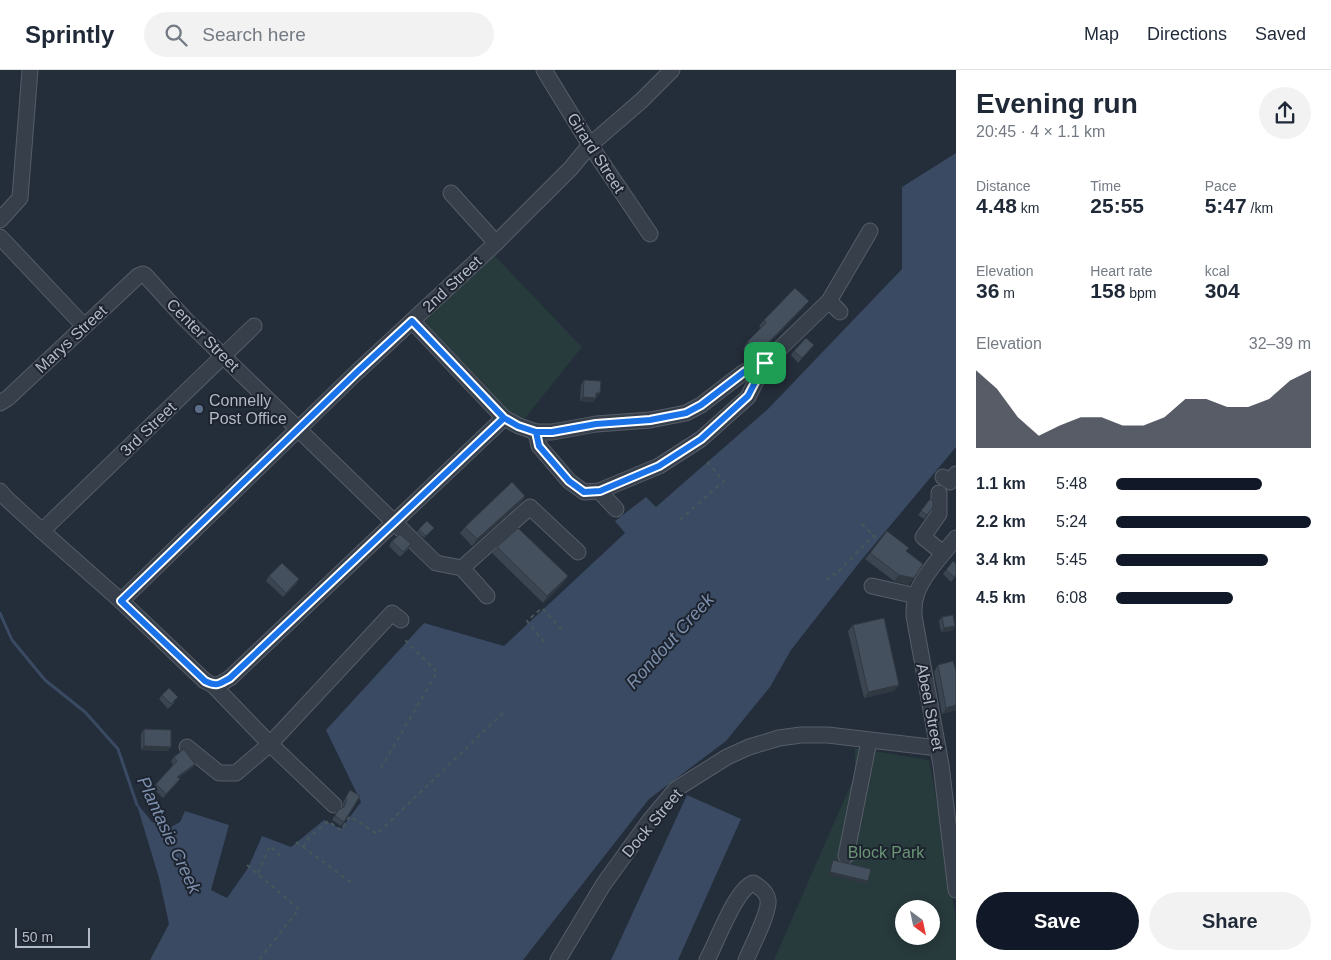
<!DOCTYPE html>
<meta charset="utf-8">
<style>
:root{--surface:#fff;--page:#f2f2f3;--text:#1f2937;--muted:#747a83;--line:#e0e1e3;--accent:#111827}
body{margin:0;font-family:Helvetica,sans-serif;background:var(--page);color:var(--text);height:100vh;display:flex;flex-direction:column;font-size:19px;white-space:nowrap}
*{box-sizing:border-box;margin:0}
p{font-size:16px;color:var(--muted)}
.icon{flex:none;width:28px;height:28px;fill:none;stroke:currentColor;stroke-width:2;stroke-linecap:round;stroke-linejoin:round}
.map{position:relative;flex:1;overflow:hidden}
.panel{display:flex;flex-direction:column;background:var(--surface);width:375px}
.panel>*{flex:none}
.needle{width:32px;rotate:147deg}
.buttons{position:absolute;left:895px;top:830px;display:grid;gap:10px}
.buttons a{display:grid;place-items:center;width:45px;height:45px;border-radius:50%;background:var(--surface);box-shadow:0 2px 12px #0003;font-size:25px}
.scale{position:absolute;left:15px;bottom:12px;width:75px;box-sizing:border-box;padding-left:5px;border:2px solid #b3bac6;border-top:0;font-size:14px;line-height:18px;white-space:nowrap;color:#b3bac6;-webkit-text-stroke:4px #1d242f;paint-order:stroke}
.pin{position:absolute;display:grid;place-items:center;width:42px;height:42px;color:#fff;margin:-21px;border-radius:10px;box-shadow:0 2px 8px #0006}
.round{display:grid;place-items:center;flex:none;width:52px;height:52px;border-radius:26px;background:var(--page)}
.summary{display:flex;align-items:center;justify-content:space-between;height:85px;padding:0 20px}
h1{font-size:28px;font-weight:800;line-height:38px}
.figures{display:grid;grid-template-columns:repeat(3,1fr);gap:8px;height:85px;padding:5px 20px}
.figures div{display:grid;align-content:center}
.figures b{font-size:21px;font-weight:800}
.figures small{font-size:14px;font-weight:400}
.figures p{font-size:14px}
.chart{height:140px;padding:10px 20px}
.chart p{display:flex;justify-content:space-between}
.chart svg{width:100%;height:90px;margin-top:5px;fill:var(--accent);opacity:.7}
.primary-button{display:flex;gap:10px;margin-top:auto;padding:10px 20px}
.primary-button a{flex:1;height:58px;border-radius:30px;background:var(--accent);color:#fff;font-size:20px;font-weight:800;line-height:58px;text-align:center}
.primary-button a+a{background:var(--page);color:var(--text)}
ul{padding:0 20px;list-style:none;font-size:16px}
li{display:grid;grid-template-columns:80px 60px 1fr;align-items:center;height:38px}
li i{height:12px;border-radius:6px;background:var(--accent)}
header{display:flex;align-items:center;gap:30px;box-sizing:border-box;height:70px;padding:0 25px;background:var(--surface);border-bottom:1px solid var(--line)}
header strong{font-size:24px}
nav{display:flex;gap:28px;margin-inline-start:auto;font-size:18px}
.search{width:350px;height:45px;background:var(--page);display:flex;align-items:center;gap:12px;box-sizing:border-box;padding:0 18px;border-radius:28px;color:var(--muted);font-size:19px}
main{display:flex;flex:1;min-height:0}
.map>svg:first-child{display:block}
.green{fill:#273a3c;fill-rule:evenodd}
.water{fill:#3a4a62}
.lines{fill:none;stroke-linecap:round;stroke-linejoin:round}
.stream{stroke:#3a4a62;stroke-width:3}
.minor-casing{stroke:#565d68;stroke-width:17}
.path{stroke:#46575a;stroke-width:2;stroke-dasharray:4 4;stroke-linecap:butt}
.minor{stroke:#373f4a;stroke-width:15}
.wall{fill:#3b4551}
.shaded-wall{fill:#303842}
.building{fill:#45505e;stroke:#303842}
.route-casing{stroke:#fff;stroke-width:10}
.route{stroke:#1a73e8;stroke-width:6}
.service-dot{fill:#5c6f8a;stroke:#1d242f;stroke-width:2}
.labels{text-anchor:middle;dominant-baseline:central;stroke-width:4;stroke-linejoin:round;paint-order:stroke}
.street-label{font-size:16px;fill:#b3bac6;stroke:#1d242f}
.poi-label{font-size:16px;fill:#b3bac6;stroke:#1d242f;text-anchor:start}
.park-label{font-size:16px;fill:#6b9676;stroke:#1d242f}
.water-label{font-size:18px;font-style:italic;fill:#7c8fac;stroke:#1d242f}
</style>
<header>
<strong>Sprintly</strong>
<div class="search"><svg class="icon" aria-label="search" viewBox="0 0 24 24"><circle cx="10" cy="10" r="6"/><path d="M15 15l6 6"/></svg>Search here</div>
<nav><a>Map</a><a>Directions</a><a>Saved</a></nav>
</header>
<main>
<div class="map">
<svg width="956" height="890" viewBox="0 0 956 890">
<rect width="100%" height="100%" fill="#242d3a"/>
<g class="green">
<polygon points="494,185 582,277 522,352 504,343 423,253"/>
<path d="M 855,678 L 929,690 L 948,793 L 956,852 L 956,890 L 774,890 L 855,705 ZM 904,839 L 931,839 L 931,866 L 904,866 Z"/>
</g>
<g class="water">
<polygon points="956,83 956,377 859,493 791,580 770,617 726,671 649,729 523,890 150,890 169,854 159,808 136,732 152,752 169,758 180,752 185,741 229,755 211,820 227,828 248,798 262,766 291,777 324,750 341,759 361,732 326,660 424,553 504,576 625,463 615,451 646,427 656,437 768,339 902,199 902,117"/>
<polygon points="687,725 741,749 678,890 611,890"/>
</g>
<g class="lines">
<polyline class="stream" points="0,543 12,570 45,610 85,642 118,679 137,735"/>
<g class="minor-casing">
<g id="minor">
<polyline points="544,0 590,75 650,164"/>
<polyline points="451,123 496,173"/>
<polyline points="0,150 20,128 30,0"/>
<polyline points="0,167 84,256"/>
<polyline points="829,231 840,242"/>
<polyline points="412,251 504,348 519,356 536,362 552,362 596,354 650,350 686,343 701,335 744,302 765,293 829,231 870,161"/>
<polyline points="0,333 8,328 138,206 143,204 145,205 186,250 436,493 462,498 487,526"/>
<polyline points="536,362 539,376 569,411 584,422 599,421 659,396 701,369 748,327 765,293"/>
<polyline points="943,407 950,412 956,404"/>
<polyline points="0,421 7,429 42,461 121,531 205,611 213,615 270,674 392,543 401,550"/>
<polyline points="599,421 616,439"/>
<polyline points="939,423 939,444 923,467 943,483"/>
<polyline points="42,461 254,256"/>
<path d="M 956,468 C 944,483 921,507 916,526 C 914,532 914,539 914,546 L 941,695 L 956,820"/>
<polyline points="462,498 530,437 578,482"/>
<polyline points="872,516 916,526"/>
<polyline points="121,531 357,302 496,173 571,98 590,75 641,31 672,0"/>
<polyline points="213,615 218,615 230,608 504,348"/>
<polyline points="187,677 219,703 236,703 270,674 334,735"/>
<polyline points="846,786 869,671"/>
<polyline points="558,890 603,815 650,750 676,719 727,687 749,677 779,668 801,665 828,665 938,678"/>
<path d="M 707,890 C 717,872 735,820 753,813 C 760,817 767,822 768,830 C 770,841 751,878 746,890"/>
</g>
</g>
<g class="path">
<polyline points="680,450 724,411 707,392"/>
<polyline points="862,454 879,471"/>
<polyline points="827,510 833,504 835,505 874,465"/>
<polyline points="544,572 527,551 542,538 563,561"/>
<polyline points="381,698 437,602 403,568"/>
<polyline points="296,772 352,813"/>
<polyline points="303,777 308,769 328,751 341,760 350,746 377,764 505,641"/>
<polyline points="247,795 299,839 259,890"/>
<polyline points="258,803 270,776 284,789"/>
</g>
<use href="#minor" class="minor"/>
</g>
<g class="wall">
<polygon points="804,237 756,287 752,288 743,279 747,272 761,258 759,256 764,250"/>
<polygon points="814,275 798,293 791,285 794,281"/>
<polygon points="584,310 597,328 596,328 593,332 580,331 581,315"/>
<polygon points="525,426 521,433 472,476 460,463 465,457"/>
<polygon points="930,429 933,437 924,449 918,445"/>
<polygon points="434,458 424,468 417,462 419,459"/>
<polygon points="392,471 411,474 408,479 400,487 389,476"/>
<polygon points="497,477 568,506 563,513 543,533 492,483"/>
<polygon points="906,481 909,515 894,511 865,489 870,483"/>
<polygon points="956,494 956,506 951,512 943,504 946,500"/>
<polygon points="269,506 299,509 296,514 283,527 266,511"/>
<polygon points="942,547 955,556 952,561 941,562 939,551"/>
<polygon points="853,555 899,615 894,621 864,628 848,561"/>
<polygon points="938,595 956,601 956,640 942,644 934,602"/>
<polygon points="162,625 175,632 168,639 159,629"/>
<polygon points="144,659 171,677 168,681 141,680 141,664"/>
<polygon points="174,687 195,694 192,698 178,708 180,709 176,714 163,728 153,718 156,714 173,695 171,691"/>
<polygon points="350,720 344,752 341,756 332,750 338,740 343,737 343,732"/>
</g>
<g class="shaded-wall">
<polygon points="809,231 804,237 756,287 752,288 757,282"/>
<polygon points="596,323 600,323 593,332 580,331 583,327"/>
<polygon points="525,426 521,433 472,476 477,469"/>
<polygon points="899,505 914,508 909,515 894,511"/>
<polygon points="568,506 563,513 543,533 547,526"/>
<polygon points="299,509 296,514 283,527 286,523"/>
<polygon points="955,556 952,561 941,562 944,558"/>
<polygon points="899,615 894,621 864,628 868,622"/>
<polygon points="956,635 956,640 942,644 946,638"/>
<polygon points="144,676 171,677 168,681 141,680"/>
<polygon points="195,694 192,698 174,711 177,707"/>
<polygon points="180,709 176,714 163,728 166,724"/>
<polygon points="830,802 868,811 866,814 829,805"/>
</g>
<g class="building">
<polygon points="795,218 809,231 761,280 757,282 747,272 766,253 764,250"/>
<polygon points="806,268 814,275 802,288 794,281"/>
<polygon points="584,310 601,311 600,323 596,323 596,328 583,327"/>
<polygon points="512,412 525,426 477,469 465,457"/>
<polygon points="930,429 933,431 933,437 927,445 921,441"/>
<polygon points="427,451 434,458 426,466 419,459"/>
<polygon points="518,458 568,506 547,526 497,477"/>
<polygon points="887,461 909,478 906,481 923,494 914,508 899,505 870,483"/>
<polygon points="400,464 411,474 403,482 392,471"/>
<polygon points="953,491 956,494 956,505 954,507 946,500"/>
<polygon points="282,493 299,509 286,523 269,506"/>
<polygon points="953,545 955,556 944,558 942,547"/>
<polygon points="884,548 899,615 868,622 853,555"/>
<polygon points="953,591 956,601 956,635 946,638 938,595"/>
<polygon points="169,618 178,627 171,634 162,625"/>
<polygon points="144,659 171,660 171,677 144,676"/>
<polygon points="184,679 195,694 177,707 180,709 166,724 156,714 177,691 174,687"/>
<polygon points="350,720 360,726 344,752 335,746 338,740 344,737 346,732 346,727"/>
<polygon points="833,790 871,799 868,811 830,802"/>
</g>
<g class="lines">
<g class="route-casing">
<path id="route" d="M 765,293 L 750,298 L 744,302 L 701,335 L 686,343 L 650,350 L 596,354 L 552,362 L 536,362 L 518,356 L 504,348 L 230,608 C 219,614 217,617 205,611 L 121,531 L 357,302 L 412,251 L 504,348 L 518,356 L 536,362 L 539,376 L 569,411 L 584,422 L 600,421 L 659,396 L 701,369 L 748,326 L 765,293"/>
</g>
<use href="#route" class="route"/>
</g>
<circle class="service-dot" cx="199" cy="339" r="5"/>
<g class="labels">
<g class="street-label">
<text transform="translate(596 83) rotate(57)">Girard Street</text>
<text transform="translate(452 214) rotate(-43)">2nd Street</text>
<text transform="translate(203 265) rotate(45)">Center Street</text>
<text transform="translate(71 269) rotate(-43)">Marys Street</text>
<text transform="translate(148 359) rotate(-44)">3rd Street</text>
<text transform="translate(930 637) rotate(79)">Abeel Street</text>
<text transform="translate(652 753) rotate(-50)">Dock Street</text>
</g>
<g class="poi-label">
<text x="209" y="330">Connelly<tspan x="209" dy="18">Post Office</tspan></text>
</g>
<g class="park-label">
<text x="886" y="782">Block Park</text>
</g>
<g class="water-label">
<text transform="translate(670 571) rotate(-48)">Rondout Creek</text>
<text transform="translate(169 765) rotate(65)">Plantasie Creek</text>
</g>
</g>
</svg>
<div class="buttons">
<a><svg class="needle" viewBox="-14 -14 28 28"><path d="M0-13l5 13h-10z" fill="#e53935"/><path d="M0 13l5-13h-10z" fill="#747a83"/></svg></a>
</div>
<div class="scale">50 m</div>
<div class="pin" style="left:765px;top:293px;background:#1e9e55"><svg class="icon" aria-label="arrive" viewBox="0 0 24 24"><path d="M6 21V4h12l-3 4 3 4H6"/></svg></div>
</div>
<section class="panel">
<div class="summary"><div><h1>Evening run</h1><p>20:45 · 4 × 1.1 km</p></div><a class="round"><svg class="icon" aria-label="share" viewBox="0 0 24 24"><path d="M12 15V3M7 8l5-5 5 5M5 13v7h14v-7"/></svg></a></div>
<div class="figures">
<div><p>Distance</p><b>4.48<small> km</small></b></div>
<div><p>Time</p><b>25:55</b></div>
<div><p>Pace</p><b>5:47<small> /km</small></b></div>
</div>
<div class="figures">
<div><p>Elevation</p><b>36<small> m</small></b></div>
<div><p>Heart rate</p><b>158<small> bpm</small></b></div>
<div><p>kcal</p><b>304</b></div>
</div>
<div class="chart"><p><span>Elevation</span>32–39 m</p>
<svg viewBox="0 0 160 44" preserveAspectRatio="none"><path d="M0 44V6L10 15L20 29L30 38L40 33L50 29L60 29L70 33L80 33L90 29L100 20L110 20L120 24L130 24L140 20L150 11L160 6V44z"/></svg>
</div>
<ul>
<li><b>1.1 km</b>5:48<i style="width:75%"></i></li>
<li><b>2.2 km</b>5:24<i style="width:100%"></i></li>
<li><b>3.4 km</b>5:45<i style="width:78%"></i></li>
<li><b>4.5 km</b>6:08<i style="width:60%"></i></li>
</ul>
<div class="primary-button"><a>Save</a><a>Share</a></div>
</section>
</main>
